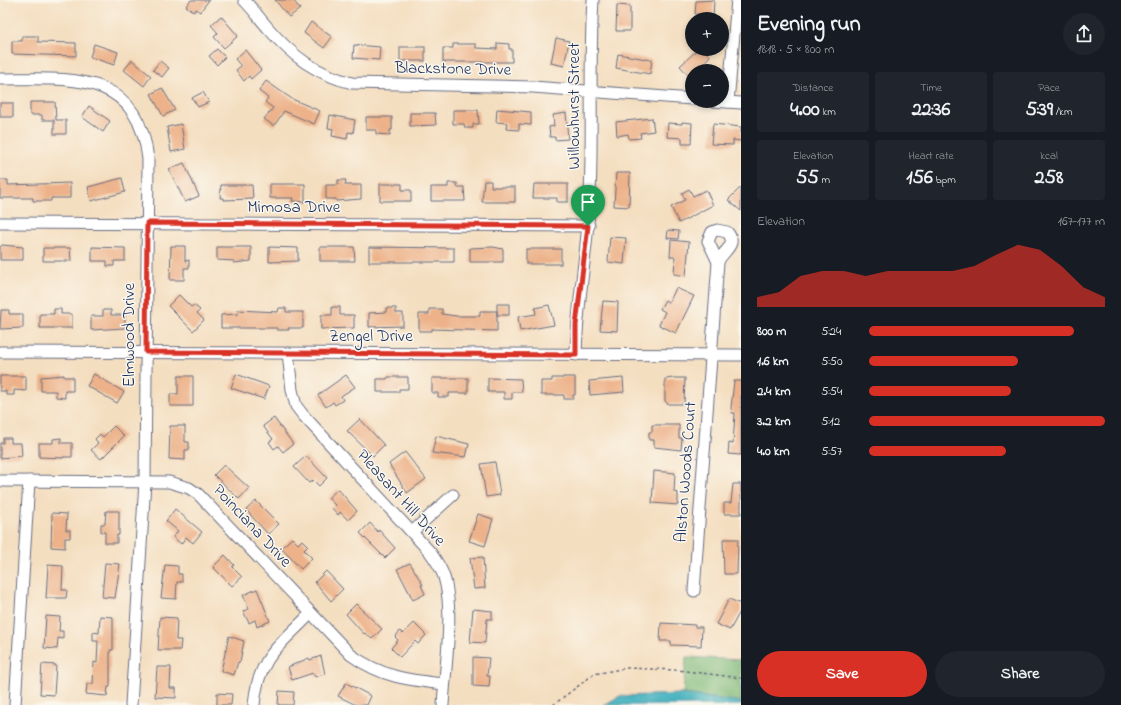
<!DOCTYPE html>
<meta charset="utf-8">
<style>
:root{--surface:#171b24;--page:#20242c;--text:#f1f3f6;--muted:#9ea1a6;--accent:#d93025}
body{margin:0;font-family:"Indie Flower",sans-serif;background:var(--page);color:var(--text);height:100vh;display:flex;flex-direction:column;font-size:15px;white-space:nowrap}
*{box-sizing:border-box;margin:0}
p{font-size:13px;color:var(--muted)}
.icon{flex:none;width:22px;height:22px;fill:none;stroke:currentColor;stroke-width:2;stroke-linecap:round;stroke-linejoin:round}
.map{position:relative;flex:1;overflow:hidden}
.drawer{display:flex;flex-direction:column;background:var(--surface);width:380px}
.drawer>*{flex:none}
.fabs{position:absolute;left:685px;top:12px;display:grid;gap:8px}
.fabs a{display:grid;place-items:center;width:44px;height:44px;border-radius:50%;background:var(--surface);box-shadow:0 2px 6px #0003;font-size:20px}
.pin{position:absolute;display:grid;place-items:center;width:34px;height:34px;color:#fff;margin:-41px -17px;border-radius:50% 50% 50% 0;rotate:-45deg;box-shadow:0 0 4px #0007}
.pin .icon{rotate:45deg}
.round{display:grid;place-items:center;flex:none;width:42px;height:42px;border-radius:21px;background:var(--page)}
.headline{display:flex;align-items:center;justify-content:space-between;height:68px;padding:0 16px}
h1{font-size:22px;font-weight:700;line-height:30px}
.figures{display:grid;grid-template-columns:repeat(3,1fr);gap:6px;height:68px;padding:4px 16px}
.figures div{display:grid;align-content:center;border-radius:4px;background:var(--page);text-align:center}
.figures b{font-size:20px;font-weight:700}
.figures small{font-size:11px;font-weight:400}
.figures p{font-size:11px}
.chart{height:112px;padding:8px 16px}
.chart p{display:flex;justify-content:space-between}
.chart svg{width:100%;height:72px;margin-top:4px;fill:var(--accent);opacity:.7}
.cta{display:flex;gap:8px;margin-top:auto;padding:8px 16px}
.cta a{flex:1;height:46px;border-radius:24px;background:var(--accent);color:#fff;font-size:16px;font-weight:700;line-height:46px;text-align:center}
.cta a+a{background:var(--page);color:var(--text)}
ul{padding:0 16px;list-style:none;font-size:13px}
li{display:grid;grid-template-columns:64px 48px 1fr;align-items:center;height:30px}
li i{height:10px;border-radius:5px;background:var(--accent)}
main{display:flex;flex:1;min-height:0}
.map>svg:first-child{display:block}
.forest{fill:#7eb877;stroke:#4c746a}
.water{fill:#43b1be;stroke:#2f708e}
.building{fill:#edb28a}
.lines{fill:none;stroke-linecap:round;stroke-linejoin:round}
.minor-casing{stroke:#676c80;stroke-width:13}
.path{stroke:#676c80;stroke-width:1.5;stroke-dasharray:3 3;stroke-linecap:butt}
.minor{stroke:#fff;stroke-width:11}
.route-casing{stroke:#fff;stroke-width:8}
.route{stroke:#d93025;stroke-width:5}
.labels{text-anchor:middle;dominant-baseline:central;stroke-width:3;stroke-linejoin:round;paint-order:stroke}
.street-label{font-size:17px;fill:#1b2f5e;stroke:#fbf7ec}
</style>
<main>
<div class="map">
<svg width="741" height="705" viewBox="0 0 741 705">
<rect width="100%" height="100%" fill="#fbf7ec"/>
<filter id="ink" filterUnits="userSpaceOnUse"><feTurbulence type="fractalNoise" baseFrequency=".025" numOctaves="2"/><feDisplacementMap in="SourceGraphic" scale="8" xChannelSelector="R" yChannelSelector="G"/><feConvolveMatrix kernelMatrix="1 2 1 2 8 2 1 2 1" color-interpolation-filters="sRGB"/></filter>
<filter id="wash" filterUnits="userSpaceOnUse"><feTurbulence type="fractalNoise" baseFrequency=".012" numOctaves="4" result="noise"/><feDisplacementMap in="SourceGraphic" scale="16" xChannelSelector="R" yChannelSelector="G"/><feGaussianBlur stdDeviation="0.9" result="paint"/><feColorMatrix in="noise" values="0 0 0 0 0 0 0 0 0 0 0 0 0 0 0 0 0 1.4 0 .05"/><feComposite in="paint" operator="in"/></filter>
<g filter="url(#wash)">
<rect width="100%" height="100%" fill="#f4dec0"/>
<polygon class="forest" points="686,657 741,660 741,702 683,694"/>
<polygon class="water" points="682,694 741,702 741,705 604,705 620,696"/>
<g id="blocks">
<g class="building">
<polygon points="191,0 209,0 200,12 196,9 194,12 186,6"/>
<polygon points="275,0 293,0 300,9 289,17"/>
<polygon points="714,0 713,19 699,19 700,14 695,14 696,1"/>
<polygon points="617,5 630,6 630,31 616,31"/>
<polygon points="221,16 238,36 224,48 214,37 218,33 211,25"/>
<polygon points="311,22 332,37 324,48 304,33"/>
<polygon points="22,36 38,36 38,42 76,43 76,56 12,54 12,41 22,41"/>
<polygon points="556,38 569,41 564,66 551,63"/>
<polygon points="497,43 509,44 509,49 512,49 512,62 443,62 443,48 453,48 453,44 476,44 476,48 497,49"/>
<polygon points="94,44 118,52 114,65 90,57"/>
<polygon points="354,45 380,47 379,60 353,58"/>
<rect x="400" y="47" width="25" height="14"/>
<polygon points="217,49 225,57 217,65 209,56"/>
<polygon points="698,49 703,49 710,56 700,67 696,71 692,71 689,76 680,66"/>
<polygon points="245,50 261,70 251,79 249,76 244,81 236,70 241,66 235,59"/>
<polygon points="618,54 652,60 650,74 616,68"/>
<polygon points="132,60 151,76 144,86 124,70"/>
<polygon points="160,61 169,68 162,77 153,70"/>
<polygon points="266,81 292,99 320,111 314,124 284,111 274,126 264,119 273,108 265,102 268,98 259,91"/>
<polygon points="162,88 175,110 163,116 151,94"/>
<polygon points="203,92 209,102 198,107 192,98"/>
<polygon points="30,102 55,102 56,120 66,120 66,134 54,134 54,120 42,120 42,115 30,115"/>
<rect x="0" y="103" width="13" height="14"/>
<polygon points="89,106 110,121 103,132 82,117"/>
<polygon points="497,109 531,112 531,125 519,124 519,130 506,129 507,123 496,122"/>
<polygon points="453,110 478,110 479,124 473,124 473,128 465,128 464,124 453,124"/>
<polygon points="410,113 435,113 436,125 410,126"/>
<polygon points="566,113 568,139 555,140 555,137 550,137 549,127 554,126 553,115"/>
<polygon points="330,115 355,120 353,133 348,132 347,139 332,136 333,129 328,128"/>
<polygon points="366,117 392,117 392,130 390,130 390,135 376,134 376,130 366,130"/>
<polygon points="652,118 654,131 640,133 641,138 629,139 628,134 617,136 616,122"/>
<polygon points="682,122 692,123 691,144 682,144 682,138 667,137 668,123 682,124"/>
<polygon points="181,124 185,149 171,152 167,127"/>
<polygon points="713,124 741,127 741,141 733,140 733,145 711,144"/>
<polygon points="184,163 199,196 185,202 169,169"/>
<polygon points="616,173 630,173 629,207 614,206"/>
<polygon points="122,178 125,192 91,201 88,187"/>
<polygon points="0,180 8,180 8,185 70,183 70,198 51,198 51,201 33,201 33,198 0,198"/>
<polygon points="338,180 346,180 345,185 361,185 361,199 336,201 336,199 326,199 326,185 338,185"/>
<polygon points="484,181 491,181 491,187 515,187 515,202 482,202"/>
<polygon points="448,183 457,183 457,187 464,187 465,201 431,201 431,187 448,187"/>
<polygon points="270,184 305,184 305,202 292,201 293,198 270,198"/>
<polygon points="380,184 402,184 402,190 411,190 411,201 380,201"/>
<polygon points="534,184 568,184 568,202 557,202 557,198 533,198"/>
<polygon points="221,185 252,185 253,199 223,200 223,198 220,198"/>
<polygon points="741,187 741,211 728,200"/>
<polygon points="689,189 693,196 706,190 713,205 679,223 671,207 685,200 682,193"/>
<polygon points="668,230 679,231 678,239 667,238"/>
<polygon points="610,237 626,238 624,264 608,262"/>
<polygon points="671,240 689,242 686,276 674,274 675,257 670,257"/>
<polygon points="2,245 23,247 23,260 0,260 0,247"/>
<polygon points="171,246 185,246 185,261 189,260 189,268 184,268 184,280 170,280"/>
<polygon points="92,247 125,248 125,261 114,261 114,266 107,266 107,261 92,261"/>
<polygon points="217,247 251,247 251,261 234,263 234,261 217,260"/>
<polygon points="269,247 298,248 298,261 269,262"/>
<polygon points="320,247 354,247 355,261 320,261"/>
<polygon points="369,247 454,248 454,262 369,262"/>
<polygon points="493,247 503,249 503,262 470,262 470,248"/>
<polygon points="43,248 70,248 71,261 43,261"/>
<rect x="526" y="249" width="35" height="15"/>
<polygon points="676,288 694,296 676,333 659,325 665,312 660,309 665,300 669,303"/>
<polygon points="179,295 191,307 194,305 200,310 197,313 204,320 193,331 168,306"/>
<polygon points="603,301 618,302 617,331 600,330"/>
<rect x="497" y="304" width="12" height="11"/>
<polygon points="549,305 554,325 520,331 518,317 536,314 535,308"/>
<polygon points="332,307 340,307 340,315 354,315 354,328 321,329 321,315 332,315"/>
<polygon points="279,308 286,308 286,312 303,312 303,328 288,328 289,330 277,330 277,328 221,328 221,315 238,314 238,310 278,312"/>
<polygon points="386,308 396,308 396,313 403,313 403,326 369,327 369,313 386,312"/>
<polygon points="54,309 61,309 61,314 72,314 72,328 40,328 40,314 54,314"/>
<polygon points="429,309 442,309 442,314 456,316 480,316 480,311 497,311 497,331 432,329 432,331 419,331 419,314 429,314"/>
<polygon points="1,310 9,310 9,314 23,314 23,328 0,329"/>
<polygon points="103,310 111,310 111,315 125,315 125,328 91,330 91,316 103,316"/>
<polygon points="94,374 124,392 117,403 87,386"/>
<polygon points="236,374 269,386 264,399 231,388"/>
<polygon points="64,375 64,377 73,377 73,391 65,391 65,398 56,397 56,391 41,391 41,377"/>
<polygon points="346,375 355,387 341,396 343,400 335,405 333,402 326,407 318,395"/>
<polygon points="0,376 26,376 26,391 14,390 14,395 6,395 6,391 0,391"/>
<polygon points="178,376 193,376 193,406 170,406 170,394 178,394"/>
<polygon points="388,377 408,377 408,389 399,389 399,392 377,392 377,379 387,379"/>
<polygon points="563,377 575,377 575,395 573,395 573,399 564,399 564,395 541,395 541,381 552,381 552,378 563,378"/>
<polygon points="432,378 468,378 468,393 449,393 449,397 438,397 438,393 432,393"/>
<polygon points="488,378 521,379 522,392 512,392 512,399 504,399 504,392 488,392"/>
<polygon points="623,378 624,392 590,395 589,381"/>
<polygon points="673,378 685,378 684,404 668,404 665,401 665,379"/>
<polygon points="734,381 741,381 741,455 728,454 729,443 733,444 735,413 732,413 731,408"/>
<polygon points="274,418 293,444 283,452 278,446 274,449 269,442 273,439 263,426"/>
<polygon points="360,419 384,445 373,456 347,431"/>
<polygon points="652,425 679,425 679,438 682,438 681,450 654,447 654,440 649,440 649,432 652,432"/>
<polygon points="114,426 124,436 101,459 91,450 98,443 95,439 100,434 103,437"/>
<polygon points="170,426 185,426 185,442 189,442 189,450 185,450 185,460 169,459"/>
<polygon points="436,436 469,444 466,457 432,453"/>
<polygon points="3,438 11,438 11,443 21,443 22,456 0,458 0,443 3,443"/>
<polygon points="61,438 61,443 72,443 72,457 63,457 63,458 39,457 39,443 53,443 53,439"/>
<polygon points="405,452 426,479 407,493 389,464"/>
<polygon points="306,456 327,478 319,486 313,480 309,483 294,467"/>
<polygon points="495,462 500,495 486,497 481,464"/>
<polygon points="224,465 249,488 239,499 214,475"/>
<polygon points="654,471 675,473 674,492 678,493 678,505 652,503"/>
<polygon points="733,484 741,484 741,514 724,514 724,503 731,503"/>
<polygon points="338,489 357,511 348,520 340,512 338,515 332,508 335,505 328,498"/>
<polygon points="256,501 279,524 268,534 246,510"/>
<polygon points="175,509 202,532 193,543 186,537 181,544 173,537 178,531 166,521"/>
<polygon points="106,511 119,511 119,535 117,535 117,543 105,543 105,532 101,532 101,524 105,524"/>
<polygon points="52,513 67,514 66,530 70,530 70,538 65,538 65,548 51,547"/>
<polygon points="478,514 493,519 485,546 469,541"/>
<polygon points="370,523 378,532 379,530 395,548 385,558 360,533"/>
<polygon points="292,538 298,544 302,540 308,546 304,550 312,558 301,569 281,548"/>
<polygon points="723,539 738,539 737,574 724,574"/>
<polygon points="225,555 234,565 232,567 242,577 232,586 213,567"/>
<polygon points="483,557 485,588 474,589 470,558"/>
<polygon points="105,563 120,564 115,598 102,597"/>
<polygon points="410,563 423,585 421,585 425,594 413,600 397,569"/>
<polygon points="48,565 63,566 62,590 67,590 66,598 46,598"/>
<polygon points="165,565 178,566 178,574 182,574 182,582 177,582 176,599 161,598"/>
<polygon points="326,571 343,589 331,601 315,582"/>
<polygon points="257,589 270,621 257,627 255,620 249,623 243,611 249,609 243,595"/>
<polygon points="729,599 741,604 741,610 730,630 716,624"/>
<polygon points="356,604 382,629 372,639 365,633 364,634 346,614"/>
<polygon points="473,609 492,611 492,619 487,619 485,643 470,642"/>
<polygon points="46,616 60,617 59,631 63,631 63,639 58,638 57,649 44,648"/>
<polygon points="100,616 113,617 113,650 110,650 110,687 108,687 107,696 86,694 87,684 93,684 94,662 97,663 98,641 93,641 93,632 99,633"/>
<polygon points="160,617 177,618 176,640 181,640 180,650 158,650"/>
<polygon points="414,623 426,635 418,644 415,641 400,657 391,648 398,640 395,637 400,631 403,634"/>
<polygon points="661,623 695,625 695,627 702,627 701,646 671,645 671,641 660,641"/>
<polygon points="229,636 244,641 240,662 238,662 234,675 221,671"/>
<polygon points="321,656 325,674 315,677 313,673 292,680 288,667 309,658 310,660"/>
<polygon points="473,657 489,658 487,676 490,676 489,687 473,686"/>
<polygon points="42,664 56,665 54,695 40,694"/>
<polygon points="157,667 171,667 170,688 176,688 176,698 155,697"/>
<polygon points="346,683 371,696 367,705 356,705 338,696"/>
<polygon points="279,691 294,692 293,705 278,705"/>
<polygon points="217,693 232,694 231,705 217,705"/>
</g>
</g>
</g>
<g filter="url(#ink)">
<use href="#blocks" fill-opacity="0" stroke="#676c80" stroke-width="1"/>
<g class="lines">
<g class="minor-casing">
<g id="minor">
<path d="M 244,0 C 253,9 260,19 268,28 C 292,56 316,74 352,83 L 533,87 L 692,99"/>
<path d="M 0,79 C 68,79 138,69 148,159 L 145,482 L 131,705"/>
<polyline points="712,101 741,103"/>
<polyline points="728,102 737,0"/>
<polyline points="0,223 589,226"/>
<path d="M 717,230 L 727,232 C 739,245 722,251 718,262 L 708,241 L 712,232 Z"/>
<polyline points="0,352 741,355"/>
<path d="M 288,353 L 292,390 L 296,406 L 303,415 L 430,552 C 437,562 444,572 446,585 C 453,618 445,670 443,705"/>
<path d="M 576,355 C 577,301 588,248 590,194 C 593,130 589,65 593,0"/>
<path d="M 0,481 L 169,482 L 189,488 L 198,494 L 351,655 C 382,677 407,680 444,684"/>
<polyline points="412,532 453,495"/>
<polyline points="694,591 718,262"/>
<polyline points="15,705 29,481"/>
<path d="M 254,705 C 258,656 280,646 311,613"/>
</g>
</g>
<polyline class="path" points="553,705 594,674 627,668 677,670 741,678"/>
<use href="#minor" class="minor"/>
</g>
</g>
<g class="lines" filter="url(#ink)">
<g class="route-casing">
<polygon id="route" points="147,223 588,226 576,325 576,355 146,352"/>
</g>
<use href="#route" class="route"/>
</g>
<g class="labels">
<g class="street-label">
<text transform="translate(453 69) rotate(1)">Blackstone Drive</text>
<text transform="translate(574 106) rotate(-90)">Willowhurst Street</text>
<text x="294" y="207">Mimosa Drive</text>
<text transform="translate(129 335) rotate(-90)">Elmwood Drive</text>
<text x="371" y="336">Zengel Drive</text>
<text transform="translate(686 472) rotate(-86)">Alston Woods Court</text>
<text transform="translate(401 498) rotate(48)">Pleasant Hill Drive</text>
<text transform="translate(252 526) rotate(47)">Poinciana Drive</text>
</g>
</g>
</svg>
<div class="fabs">
<a>+</a>
<a>−</a>
</div>
<div class="pin" style="left:588px;top:226px;background:#1e9e55"><svg class="icon" aria-label="arrive" viewBox="0 0 24 24"><path d="M6 21V4h12l-3 4 3 4H6"/></svg></div>
</div>
<section class="drawer">
<div class="headline"><div><h1>Evening run</h1><p>18:18 · 5 × 800 m</p></div><a class="round"><svg class="icon" aria-label="share" viewBox="0 0 24 24"><path d="M12 15V3M7 8l5-5 5 5M5 13v7h14v-7"/></svg></a></div>
<div class="figures">
<div><p>Distance</p><b>4.00<small> km</small></b></div>
<div><p>Time</p><b>22:36</b></div>
<div><p>Pace</p><b>5:39<small> /km</small></b></div>
</div>
<div class="figures">
<div><p>Elevation</p><b>55<small> m</small></b></div>
<div><p>Heart rate</p><b>156<small> bpm</small></b></div>
<div><p>kcal</p><b>258</b></div>
</div>
<div class="chart"><p><span>Elevation</span>167–177 m</p>
<svg viewBox="0 0 160 44" preserveAspectRatio="none"><path d="M0 44V38L10 35L20 25L30 22L40 22L50 25L60 22L70 22L80 22L90 22L100 19L110 12L120 6L130 9L140 19L150 32L160 38V44z"/></svg>
</div>
<ul>
<li><b>800 m</b>5:24<i style="width:87%"></i></li>
<li><b>1.6 km</b>5:50<i style="width:63%"></i></li>
<li><b>2.4 km</b>5:54<i style="width:60%"></i></li>
<li><b>3.2 km</b>5:12<i style="width:100%"></i></li>
<li><b>4.0 km</b>5:57<i style="width:58%"></i></li>
</ul>
<div class="cta"><a>Save</a><a>Share</a></div>
</section>
</main>
